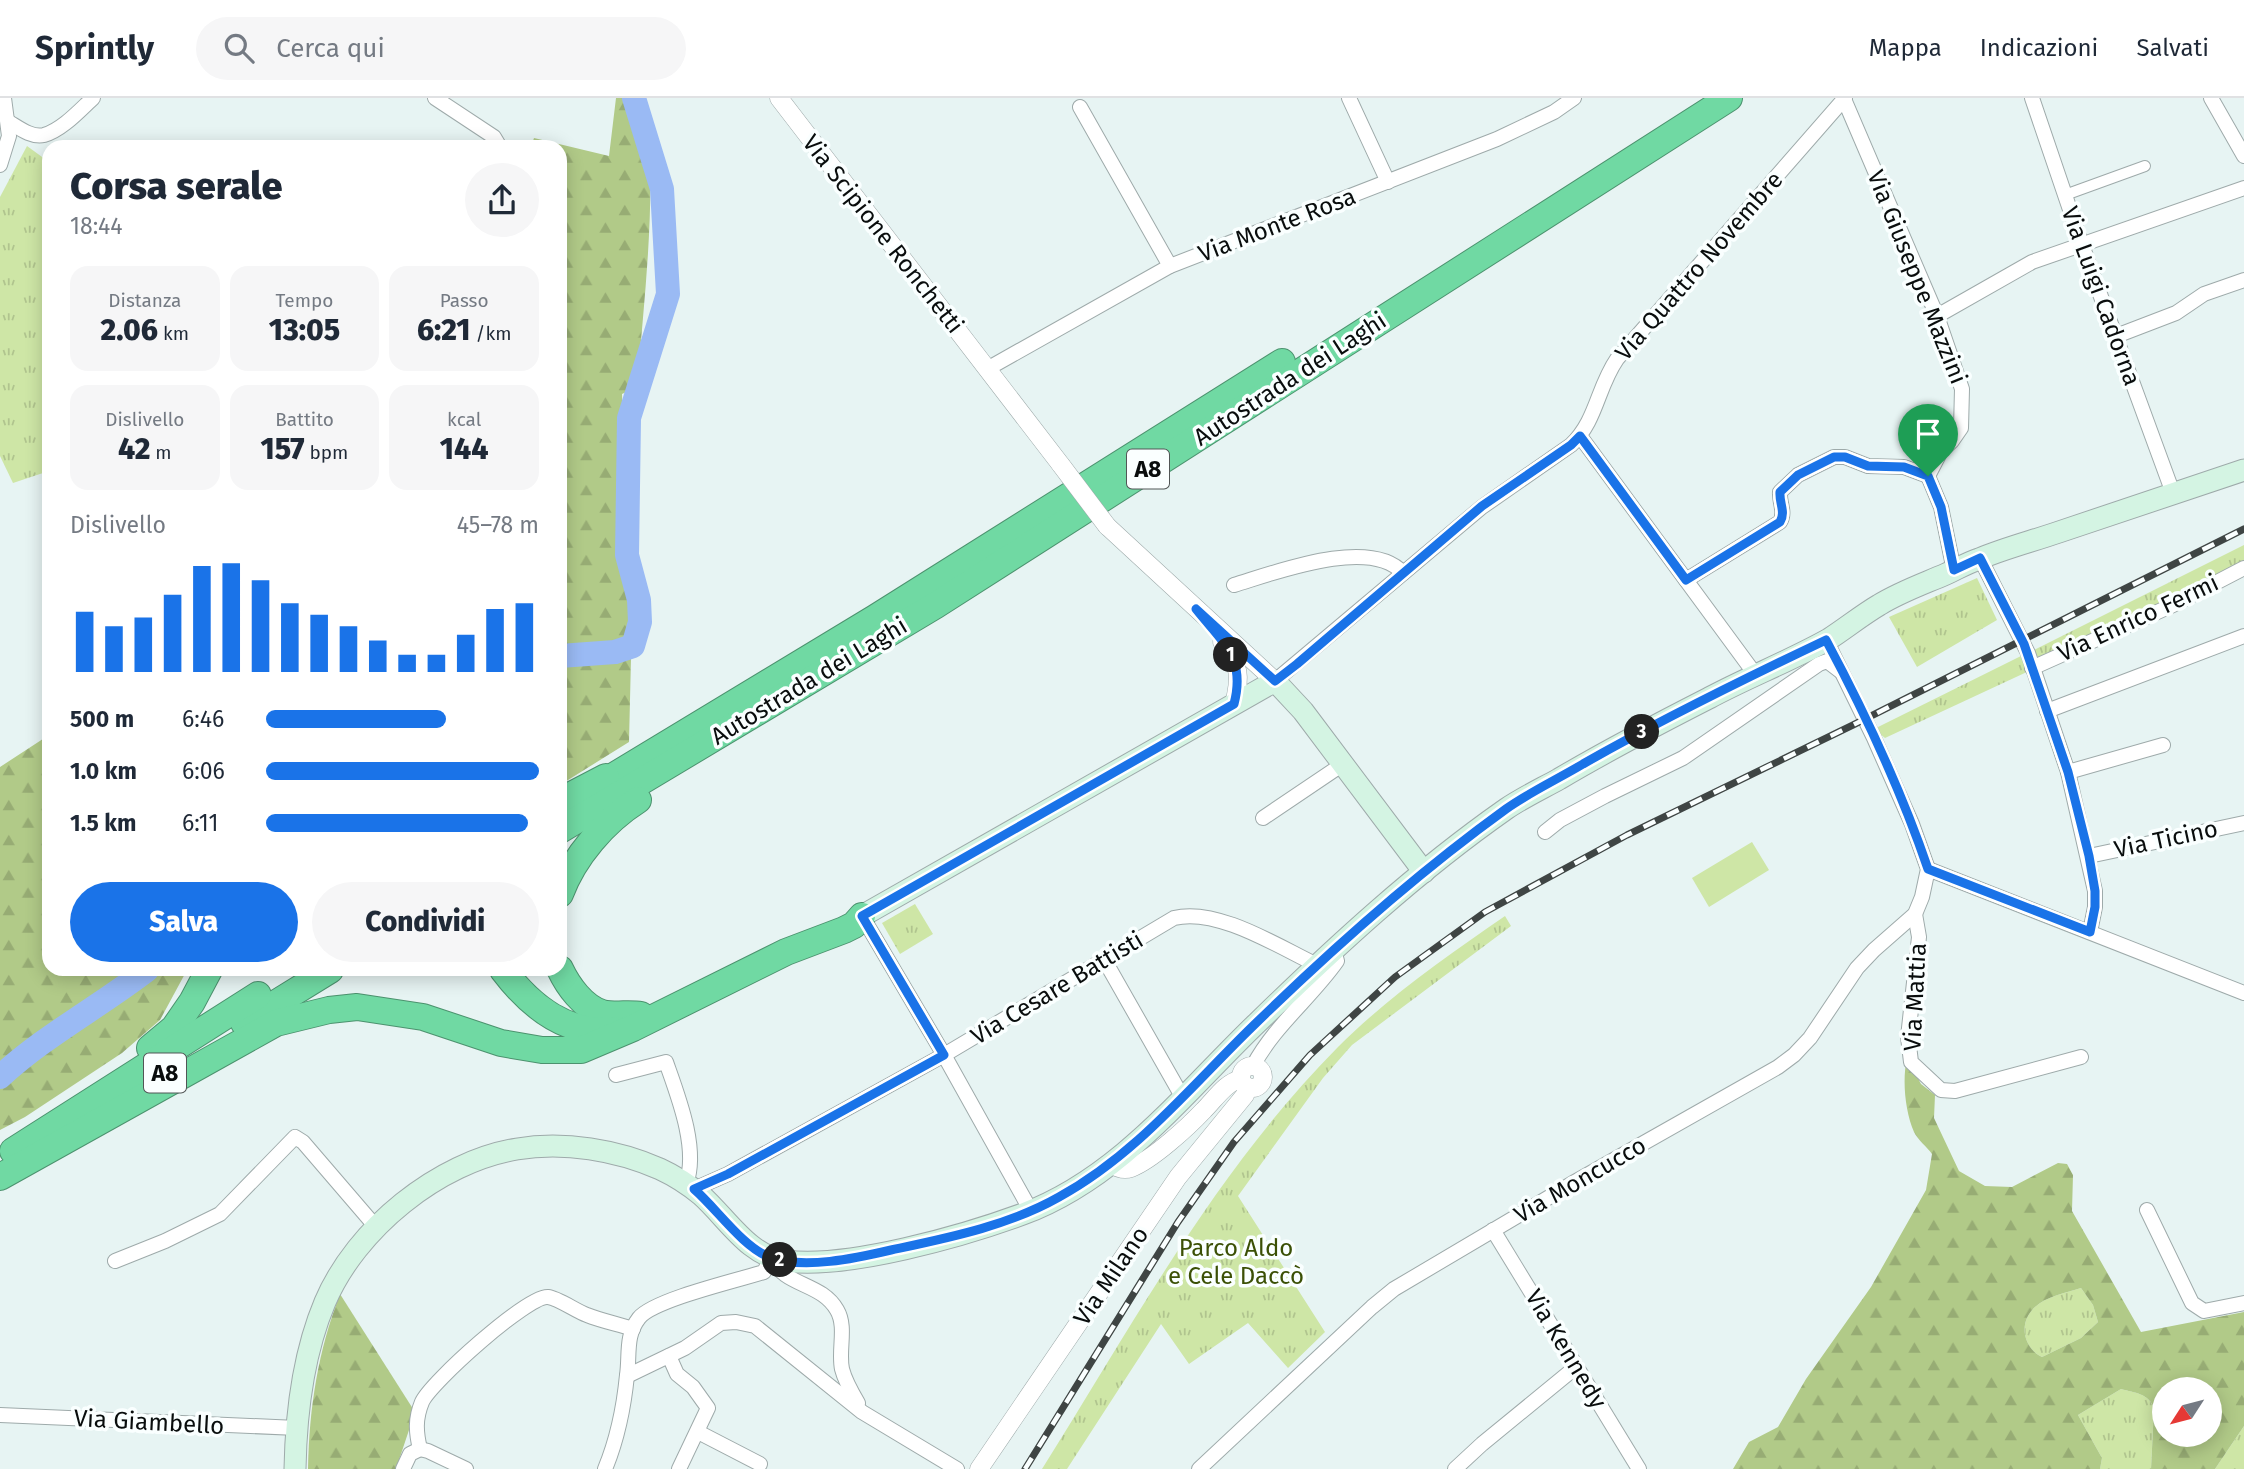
<!DOCTYPE html>
<html lang="it">
<meta charset="utf-8">
<style>
:root{--surface:#fff;--page:#f6f6f7;--text:#1f2937;--muted:#747a83;--line:#e0e1e3;--accent:#1a73e8}
body{margin:0;font-family:"Fira Sans",sans-serif;background:var(--page);color:var(--text);height:100vh;display:flex;flex-direction:column;font-size:26px;white-space:nowrap}
*{box-sizing:border-box;margin:0}
p{font-size:23px;color:var(--muted)}
.icon{flex:none;width:38px;height:38px;fill:none;stroke:currentColor;stroke-width:2;stroke-linecap:round;stroke-linejoin:round}
.map{position:relative;flex:1;overflow:hidden}
.panel{position:absolute;left:42px;top:42px;width:525px;height:836px;display:flex;flex-direction:column;background:var(--surface);border-radius:21px;box-shadow:0 4px 18px #0003}
.panel>*{flex:none}
.needle{width:46px;rotate:234deg}
.controls{position:absolute;left:2152px;top:1279px;display:grid;gap:14px}
.controls a{display:grid;place-items:center;width:70px;height:70px;border-radius:50%;background:var(--surface);box-shadow:0 4px 18px #0003;font-size:35px}
.pin{position:absolute;display:grid;place-items:center;width:60px;height:60px;color:#fff;margin:-72px -30px;border-radius:50% 50% 50% 0;rotate:-45deg;box-shadow:0 0 7px #0007}
.pin .icon{rotate:45deg}
.km{position:absolute;width:35px;height:35px;margin:-18px;border-radius:50%;background:#222;color:#fff;font-size:19px;line-height:35px;text-align:center}
.round{display:grid;place-items:center;flex:none;width:74px;height:74px;border-radius:37px;background:var(--page)}
.overview{display:flex;align-items:center;justify-content:space-between;height:119px;padding:0 28px}
h1{font-size:38px;font-weight:800;line-height:52px}
.metrics{display:grid;grid-template-columns:repeat(3,1fr);gap:10px;height:119px;padding:7px 28px}
.metrics div{display:grid;align-content:center;border-radius:18px;background:var(--page);text-align:center}
.metrics b{font-size:30px;font-weight:800}
.metrics small{font-size:19px;font-weight:400}
.metrics p{font-size:19px}
.chart{height:196px;padding:14px 28px}
.chart p{display:flex;justify-content:space-between}
.chart svg{width:100%;height:126px;margin-top:7px;stroke:var(--accent);stroke-width:6}
.cta{display:flex;gap:14px;margin-top:auto;padding:14px 28px}
.cta a{flex:1;height:80px;border-radius:42px;background:var(--accent);color:#fff;font-size:28px;font-weight:800;line-height:80px;text-align:center}
.cta a+a{background:var(--page);color:var(--text)}
ul{padding:0 28px;list-style:none;font-size:23px}
li{display:grid;grid-template-columns:112px 84px 1fr;align-items:center;height:52px}
li i{height:18px;border-radius:9px;background:var(--accent)}
header{display:flex;align-items:center;gap:42px;box-sizing:border-box;height:98px;padding:0 35px;background:var(--surface);border-bottom:2px solid var(--line)}
header strong{font-size:33px}
nav{display:flex;gap:38px;margin-inline-start:auto;font-size:24px}
.search{width:490px;height:63px;background:var(--page);display:flex;align-items:center;gap:18px;box-sizing:border-box;padding:0 24px;border-radius:38px;color:var(--muted);font-size:26px}
.map>svg:first-child{display:block}
.grass{fill:url(#grass-tufts)}
.forest{fill:url(#forest-firs);fill-rule:evenodd}
.pitch{fill:#cee6a6}
.lines{fill:none;stroke-linecap:round;stroke-linejoin:round}
.river{stroke:#9abaf4;stroke-width:24}
.pedestrian-casing{stroke:#9eaaaa;stroke-width:12}
.minor-casing{stroke:#9eaaaa;stroke-width:16}
.tertiary-casing{stroke:#9eaaaa;stroke-width:19}
.secondary-casing{stroke:#9eaaaa;stroke-width:23}
.motorway-casing{stroke:#4c926e;stroke-width:28}
.pedestrian{stroke:#fff;stroke-width:10}
.minor{stroke:#fff;stroke-width:14}
.tertiary{stroke:#fff;stroke-width:18}
.secondary{stroke:#d4f4e3;stroke-width:21}
.motorway{stroke:#70d9a3;stroke-width:26}
.rail-casing{stroke:#3f4544;stroke-width:7}
.rail{stroke:#faffff;stroke-width:4.5;stroke-dasharray:13;stroke-linecap:butt}
.tertiary-bridge-casing{stroke:#9eaaaa;stroke-width:19;stroke-linecap:butt}
.tertiary-bridge{stroke:#fff;stroke-width:18}
.route-casing{stroke:#fff;stroke-width:14}
.route{stroke:#1a73e8;stroke-width:9}
.labels{text-anchor:middle;dominant-baseline:central;stroke-width:7;stroke-linejoin:round;paint-order:stroke}
.shield{fill:#faffff;stroke:#515656;stroke-width:2}
.shield-label{font-size:23px;font-weight:bold;fill:#090d0d}
.street-label{font-size:24px;fill:#090d0d;stroke:#faffff}
.park-label{font-size:24px;fill:#3b5005;stroke:#faffff}
</style>
<header>
<strong>Sprintly</strong>
<div class="search"><svg class="icon" aria-label="search" viewBox="0 0 24 24"><circle cx="10" cy="10" r="6"/><path d="M15 15l6 6"/></svg>Cerca qui</div>
<nav><a>Mappa</a><a>Indicazioni</a><a>Salvati</a></nav>
</header>
<div class="map">
<svg width="2244" height="1371" viewBox="0 0 2244 1371">
<defs>
<pattern id="grass-tufts" width="24" height="20" patternUnits="userSpaceOnUse" patternTransform="scale(1.75)"><rect width="24" height="20" fill="#cee6a6"/><path d="M3 7l-1-3M5 7V3M7 7l1-3M15 17l-1-3M17 17v-4M19 17l1-3" fill="none" stroke="#b0c48e"/></pattern>
<pattern id="forest-firs" width="22" height="20" patternUnits="userSpaceOnUse" patternTransform="scale(1.75)"><rect width="22" height="20" fill="#b1ca88"/><path d="M5 1l3.5 6h-7zM16 11l3.5 6h-7z" fill="#97ac74"/></pattern>
</defs>
<rect width="100%" height="100%" fill="#e7f4f3"/>
<g class="grass">
<polygon points="27,48 49,64 49,373 13,385 0,358 0,99"/>
<polygon points="2244,447 2244,464 2176,499 2039,561 2034,552"/>
<polygon points="1977,480 1997,522 1917,569 1889,519"/>
<polygon points="2023,557 2029,573 1885,640 1874,631"/>
<polygon points="915,806 933,836 900,856 882,825"/>
<path d="M 1505,818 L 1511,828 L 1352,947 L 1323,980 L 1238,1098 L 1325,1234 L 1288,1270 L 1248,1225 L 1189,1266 L 1161,1226 L 1067,1371 L 1042,1371 C 1133,1226 1216,1072 1338,949 C 1388,899 1447,858 1505,818 Z"/>
<path d="M 2081,1190 L 2093,1207 L 2098,1224 L 2081,1240 L 2042,1259 C 2023,1250 2018,1224 2035,1209 C 2047,1198 2066,1195 2081,1190 Z"/>
<path d="M 2121,1291 C 2135,1295 2148,1295 2154,1310 L 2151,1371 L 2100,1371 L 2102,1360 L 2078,1317 Z"/>
<polygon points="2244,1328 2244,1371 2215,1371"/>
</g>
<g class="forest">
<path d="M 616,0 L 646,0 C 657,98 645,191 637,289 L 622,296 L 628,479 L 632,518 L 629,644 L 560,687 L 560,49 L 531,49 L 534,40 L 609,58 Z"/>
<polygon points="49,637 49,872 187,872 160,922 122,955 25,1019 0,1032 0,669"/>
<path d="M 1907,960 L 1921,986 L 1935,997 L 1934,1020 L 1959,1073 L 1985,1088 L 2012,1089 L 2058,1065 L 2067,1066 L 2073,1077 L 2072,1113 L 2141,1234 L 2244,1214 L 2244,1328 L 2215,1371 L 2151,1371 L 2154,1310 C 2148,1295 2135,1295 2121,1291 L 2078,1317 L 2102,1360 L 2100,1371 L 1733,1371 L 1749,1344 L 1778,1329 L 1806,1281 L 1871,1189 L 1926,1092 L 1932,1056 C 1927,1049 1918,1042 1914,1034 C 1905,1013 1902,982 1907,960 ZM 2081,1190 L 2093,1207 L 2098,1224 L 2081,1240 L 2042,1259 C 2023,1250 2018,1224 2035,1209 C 2047,1198 2066,1195 2081,1190 ZM 2165,1292 L 2210,1292 L 2210,1337 L 2165,1337 Z"/>
<path d="M 340,1196 L 415,1314 L 396,1371 L 308,1371 C 309,1310 318,1253 340,1196 Z"/>
</g>
<polygon class="pitch" points="1752,744 1769,772 1709,809 1692,780"/>
<g class="lines">
<g class="river">
<polyline points="560,558 615,554 633,548 640,524 639,502 627,457 629,320 668,196 662,91 634,0"/>
<path d="M 0,979 C 44,938 99,909 147,872"/>
</g>
<g class="pedestrian-casing">
<polyline id="pedestrian" points="2065,97 2145,68"/>
</g>
<g class="minor-casing">
<g id="minor">
<polyline points="435,0 494,39 500,49"/>
<polyline points="1349,0 1388,84"/>
<polyline points="2032,0 2082,147 2173,395"/>
<polyline points="2211,0 2244,58"/>
<polyline points="1844,1 1937,218 1962,291 1961,330 1952,343 1941,353 1928,378 1941,409 1954,473"/>
<polyline points="1080,9 1170,168"/>
<path d="M 9,24 C 19,30 32,40 44,37 C 62,32 80,12 93,0"/>
<polyline points="0,67 9,38 4,0"/>
<polyline points="1937,218 2032,164 2244,90"/>
<polyline points="2116,238 2176,215 2204,196 2244,182"/>
<polyline points="987,271 1170,168 1497,41 1554,14 1574,0"/>
<polyline points="1580,338 1755,576"/>
<polyline points="1980,460 2028,555 2068,674 2095,793 2095,809 2090,834"/>
<path d="M 1686,482 L 1780,424 C 1786,414 1779,405 1780,394 L 1798,377 L 1834,359 L 1845,359 L 1868,368 L 1904,369 L 1928,378"/>
<path d="M 1234,487 C 1274,475 1370,438 1403,475"/>
<polyline points="2032,570 2173,507 2244,470"/>
<path d="M 1275,583 L 1482,409 L 1571,347 C 1597,322 1597,290 1617,261 L 1845,0"/>
<polyline points="2047,613 2244,538"/>
<polyline points="2068,674 2163,647"/>
<polyline points="1263,720 1343,666"/>
<polyline points="1545,734 1560,722 1605,698 1683,660 1819,566 1827,563 1840,573"/>
<polyline points="2089,758 2244,725"/>
<polyline points="1928,771 2244,895"/>
<polyline points="1915,816 1919,839 1908,939 1911,964 1941,992 1955,993 2081,959"/>
<polyline points="862,818 944,957 1031,1113"/>
<polyline points="1105,863 1183,1000"/>
<path d="M 1253,968 C 1275,927 1311,900 1337,863 L 1334,852"/>
<path d="M 616,977 L 666,964 C 678,998 699,1051 686,1086"/>
<path d="M 694,1091 L 728,1076 L 944,957 L 1174,820 C 1217,809 1279,849 1317,867"/>
<polyline points="2147,1112 2192,1205 2204,1213 2244,1205"/>
<polyline points="1493,1132 1639,1371"/>
<path d="M 771,1160 C 785,1189 821,1184 837,1212 C 847,1229 838,1252 842,1271 C 845,1283 852,1295 858,1305"/>
<polyline points="115,1163 165,1143 220,1116 295,1039 303,1044 376,1129"/>
<polyline points="669,1258 677,1276 693,1289 708,1310 679,1371"/>
<polyline points="627,1278 685,1250 721,1225 736,1224 755,1228 862,1314 957,1371"/>
<polyline points="0,1317 297,1330"/>
<polyline points="698,1334 760,1366"/>
<path d="M 420,1351 C 416,1334 415,1321 422,1304 C 430,1285 528,1197 548,1199 C 558,1200 576,1213 587,1217 C 602,1223 618,1226 633,1231"/>
<polyline points="420,1351 428,1353 466,1371"/>
<polyline points="403,1371 410,1356 420,1351"/>
<path d="M 605,1371 C 617,1342 624,1308 627,1277 C 630,1257 625,1238 639,1220 C 653,1202 738,1182 764,1174 L 771,1160"/>
<polyline points="1199,1371 1372,1209 1394,1191 1573,1085 1778,969 1794,957 1810,940 1857,870 1874,852 1915,816 1922,799 1928,771 1912,726 1874,640 1826,542"/>
<polyline points="1455,1371 1482,1346 1576,1269"/>
</g>
</g>
<g class="tertiary-casing">
<g id="tertiary">
<polyline points="779,0 1061,367"/>
<polyline points="1107,428 1275,583"/>
<path d="M 1222,544 C 1240,568 1241,578 1234,606"/>
<circle cx="1252" cy="979" r="11"/>
<path d="M 1111,1066 C 1117,1070 1123,1073 1131,1070 C 1152,1062 1188,1029 1204,1012 C 1215,1001 1226,984 1241,981"/>
<polyline points="979,1371 1178,1079 1245,997 1248,989"/>
</g>
</g>
<g class="secondary-casing">
<g id="secondary">
<polyline points="862,818 1275,583 1303,613 1424,774"/>
<path d="M 295,1371 C 296,1316 303,1256 325,1204 C 356,1131 438,1064 517,1051 C 564,1043 617,1052 660,1071 C 675,1078 689,1087 701,1097 C 727,1120 749,1159 786,1163 C 848,1171 963,1138 1023,1116 C 1120,1080 1185,994 1257,925 C 1335,849 1416,774 1506,711 C 1522,700 1541,691 1559,681 C 1608,652 1658,626 1709,600 C 1748,579 1790,563 1829,541 C 1846,530 1862,517 1879,507 C 1900,494 1923,486 1946,476 C 1957,471 1967,465 1979,461 C 2005,450 2033,443 2059,434 C 2121,413 2183,393 2244,372"/>
</g>
</g>
<g class="motorway-casing">
<g id="motorway">
<polyline points="594,690 875,520 1282,264"/>
<polyline points="560,703 606,679"/>
<polyline points="560,732 936,507 1729,0"/>
<path d="M 560,796 C 574,758 605,723 638,702"/>
<path d="M 560,871 C 568,888 583,909 602,915 C 614,918 629,915 641,917"/>
<path d="M 503,872 C 531,909 568,939 618,932"/>
<polyline points="244,925 330,872"/>
<polyline points="150,950 174,930 192,904 209,872"/>
<polyline points="13,1053 258,897"/>
<polyline points="0,1079 276,925 329,912 357,909 423,919 501,945 542,952 581,952 633,930 786,854 844,832 854,827 862,818"/>
</g>
</g>
<use href="#pedestrian" class="pedestrian"/>
<use href="#minor" class="minor"/>
<use href="#tertiary" class="tertiary"/>
<use href="#secondary" class="secondary"/>
<use href="#motorway" class="motorway"/>
<g class="rail-casing">
<polyline id="rail" points="1025,1371 1178,1124 1234,1044 1310,957 1395,879 1485,814 1627,737 1853,627 2244,431"/>
</g>
<use href="#rail" class="rail"/>
<g class="tertiary-bridge-casing">
<polyline id="tertiary-bridge" points="1061,367 1107,428"/>
</g>
<use href="#tertiary-bridge" class="tertiary-bridge"/>
</g>
<g class="lines">
<g class="route-casing">
<path id="route" d="M 1580,338 L 1686,482 L 1780,424 C 1786,414 1779,405 1780,394 L 1798,377 L 1834,359 L 1845,359 L 1868,368 L 1904,369 L 1928,378 L 1941,409 L 1954,472 L 1980,460 L 2024,546 L 2068,674 L 2089,758 L 2095,793 L 2095,809 L 2090,834 L 1928,771 C 1901,692 1865,615 1826,542 C 1744,581 1662,621 1583,666 C 1558,681 1530,694 1506,711 C 1416,776 1333,850 1253,928 C 1191,988 1136,1057 1059,1099 C 1008,1128 947,1140 891,1152 C 857,1160 803,1172 769,1159 C 742,1148 717,1111 694,1091 L 728,1076 L 944,957 L 862,818 L 1234,606 C 1246,560 1223,545 1196,511 L 1275,583 L 1297,566 L 1482,408 L 1571,347 Z"/>
</g>
<use href="#route" class="route"/>
</g>
<g class="labels">
<g class="shield">
<rect x="1127" y="351.5" width="42" height="39" rx="5"/>
<rect x="144" y="955.5" width="42" height="39" rx="5"/>
</g>
<g class="shield-label">
<text x="1148" y="371">A8</text>
<text x="165" y="975">A8</text>
</g>
<g class="street-label">
<text transform="translate(1277 127) rotate(-21)">Via Monte Rosa</text>
<text transform="translate(883 136) rotate(52)">Via Scipione Ronchetti</text>
<text transform="translate(1699 168) rotate(-49)">Via Quattro Novembre</text>
<text transform="translate(1917 179) rotate(68)">Via Giuseppe Mazzini</text>
<text transform="translate(2101 198) rotate(70)">Via Luigi Cadorna</text>
<text transform="translate(1290 281) rotate(-33)">Autostrada dei Laghi</text>
<text transform="translate(2138 520) rotate(-25)">Via Enrico Fermi</text>
<text transform="translate(809 583) rotate(-31)">Autostrada dei Laghi</text>
<text transform="translate(2166 741) rotate(-12)">Via Ticino</text>
<text transform="translate(1057 890) rotate(-31)">Via Cesare Battisti</text>
<text transform="translate(1915 899) rotate(-87)">Via Mattia</text>
<text transform="translate(1580 1082) rotate(-30)">Via Moncucco</text>
<text transform="translate(1111 1178) rotate(-56)">Via Milano</text>
<text transform="translate(1566 1251) rotate(59)">Via Kennedy</text>
<text transform="translate(149 1324) rotate(3)">Via Giambello</text>
</g>
<g class="park-label">
<text x="1236" y="1150">Parco Aldo<tspan x="1236" dy="28">e Cele Daccò</tspan></text>
</g>
</g>
</svg>
<div class="controls">
<a><svg class="needle" viewBox="-14 -14 28 28"><path d="M0-13l5 13h-10z" fill="#e53935"/><path d="M0 13l5-13h-10z" fill="#747a83"/></svg></a>
</div>
<div class="pin" style="left:1928px;top:378px;background:#1e9e55"><svg class="icon" aria-label="arrive" viewBox="0 0 24 24"><path d="M6 21V4h12l-3 4 3 4H6"/></svg></div>
<b class="km" style="left:1231px;top:557px">1</b>
<b class="km" style="left:780px;top:1162px">2</b>
<b class="km" style="left:1642px;top:634px">3</b>
<section class="panel">
<div class="overview"><div><h1>Corsa serale</h1><p>18:44</p></div><a class="round"><svg class="icon" aria-label="share" viewBox="0 0 24 24"><path d="M12 15V3M7 8l5-5 5 5M5 13v7h14v-7"/></svg></a></div>
<div class="metrics">
<div><p>Distanza</p><b>2.06<small> km</small></b></div>
<div><p>Tempo</p><b>13:05</b></div>
<div><p>Passo</p><b>6:21<small> /km</small></b></div>
</div>
<div class="metrics">
<div><p>Dislivello</p><b>42<small> m</small></b></div>
<div><p>Battito</p><b>157<small> bpm</small></b></div>
<div><p>kcal</p><b>144</b></div>
</div>
<div class="chart"><p><span>Dislivello</span>45–78 m</p>
<svg viewBox="0 0 160 44" preserveAspectRatio="none"><path d="M5 44V23M15 44V28M25 44V25M35 44V17M45 44V7M55 44V6M65 44V12M75 44V20M85 44V24M95 44V28M105 44V33M115 44V38M125 44V38M135 44V31M145 44V22M155 44V20"/></svg>
</div>
<ul>
<li><b>500 m</b>6:46<i style="width:66%"></i></li>
<li><b>1.0 km</b>6:06<i style="width:100%"></i></li>
<li><b>1.5 km</b>6:11<i style="width:96%"></i></li>
</ul>
<div class="cta"><a>Salva</a><a>Condividi</a></div>
</section>
</div>
